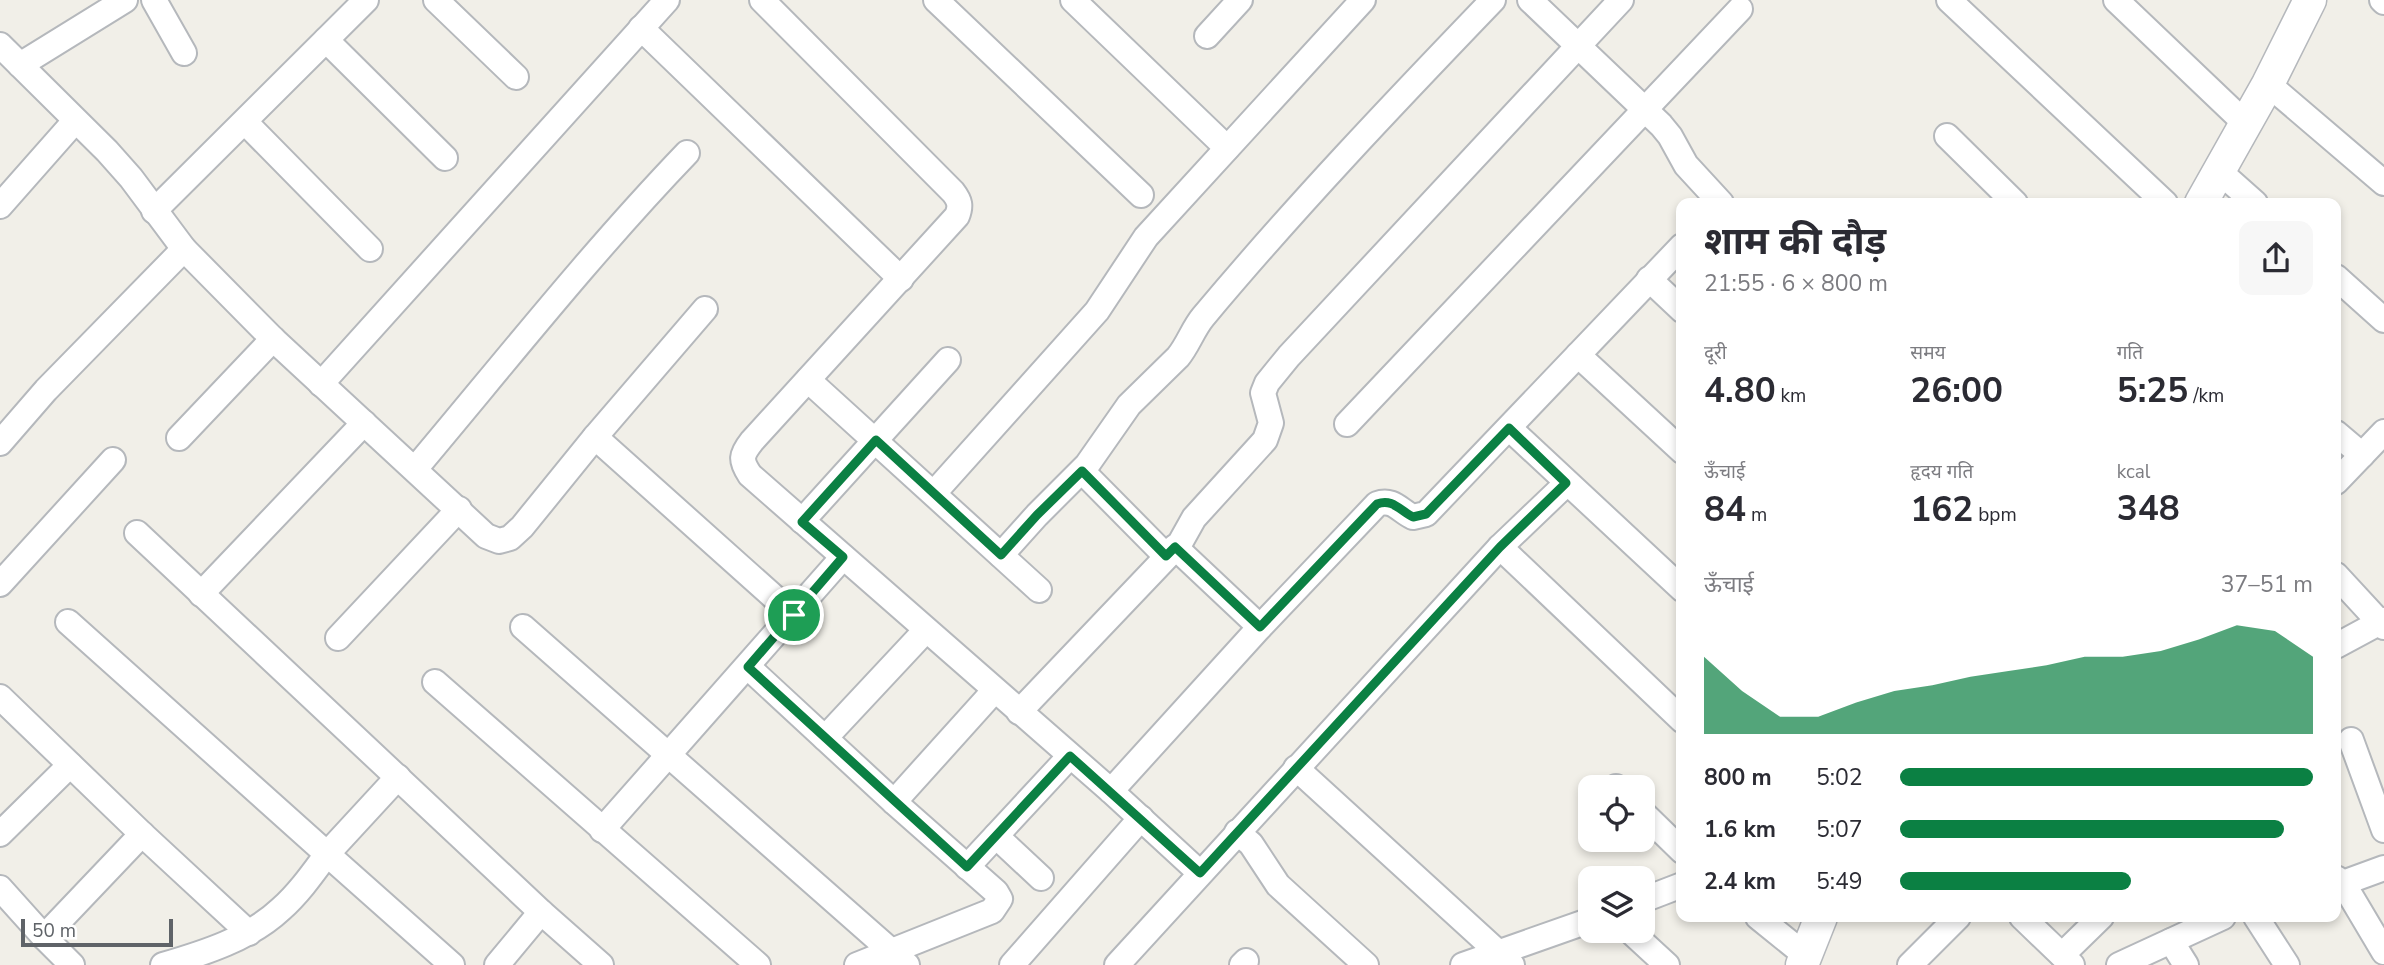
<!DOCTYPE html>
<html lang="hi">
<meta charset="utf-8">
<style>
:root{--surface:#fff;--page:#f7f7f7;--text:#2b2b33;--muted:#7c7c81;--accent:#0b8043}
body{margin:0;font-family:"Nunito Sans","Noto Sans Devanagari",sans-serif;background:var(--page);color:var(--text);height:100vh;display:flex;flex-direction:column;font-size:26px;white-space:nowrap}
*{box-sizing:border-box;margin:0}
p{font-size:23px;color:var(--muted)}
.icon{flex:none;width:38px;height:38px;fill:none;stroke:currentColor;stroke-width:2;stroke-linecap:round;stroke-linejoin:round}
.map{position:relative;flex:1;overflow:hidden}
.drawer{position:absolute;left:1676px;top:198px;width:665px;height:724px;display:flex;flex-direction:column;background:var(--surface);border-radius:14px;box-shadow:0 4px 10px #0003}
.drawer>*{flex:none}
.fabs{position:absolute;left:1578px;top:775px;display:grid;gap:14px}
.fabs a{display:grid;place-items:center;width:77px;height:77px;border-radius:14px;background:var(--surface);box-shadow:0 4px 10px #0003;font-size:35px}
.scale{position:absolute;left:21px;bottom:18px;width:152px;box-sizing:border-box;padding-left:7px;border:4px solid #5f6368;border-top:0;font-size:19px;line-height:24px;white-space:nowrap;color:#5f6368;-webkit-text-stroke:5px #fff;paint-order:stroke}
.pin{position:absolute;display:grid;place-items:center;width:60px;height:60px;color:#fff;margin:-30px;border:4px solid #fff;border-radius:50%;box-shadow:0 2px 7px #0007}
.round{display:grid;place-items:center;flex:none;width:74px;height:74px;border-radius:14px;background:var(--page)}
.summary{display:flex;align-items:center;justify-content:space-between;height:119px;padding:0 28px}
h1{font-size:38px;font-weight:700;line-height:52px}
.stats{display:grid;grid-template-columns:repeat(3,1fr);gap:10px;height:119px;padding:7px 28px}
.stats div{display:grid;align-content:center}
.stats b{font-size:35px;font-weight:700}
.stats small{font-size:19px;font-weight:400}
.stats p{font-size:19px}
.chart{height:196px;padding:14px 28px}
.chart p{display:flex;justify-content:space-between}
.chart svg{width:100%;height:126px;margin-top:7px;fill:var(--accent);opacity:.7}
ul{padding:0 28px;list-style:none;font-size:23px}
li{display:grid;grid-template-columns:112px 84px 1fr;align-items:center;height:52px}
li i{height:18px;border-radius:9px;background:var(--accent)}
.map>svg:first-child{display:block}
.lines{fill:none;stroke-linecap:round;stroke-linejoin:round}
.minor-casing{stroke:#b5b8bc;stroke-width:28}
.tertiary-casing{stroke:#b5b8bc;stroke-width:35}
.minor{stroke:#fff;stroke-width:24}
.tertiary{stroke:#fff;stroke-width:32}
.route-casing{stroke:#fff;stroke-width:14}
.route{stroke:#0b8043;stroke-width:9}
</style>
<div class="map">
<svg width="2384" height="965" viewBox="0 0 2384 965">
<rect width="100%" height="100%" fill="#f1efe8"/>
<g class="lines">
<g class="minor-casing">
<g id="minor">
<polyline points="154,0 184,53"/>
<polyline points="436,0 516,77"/>
<path d="M 762,0 L 953,192 C 960,201 961,206 957,216 L 752,441 C 741,455 740,460 750,475 L 1111,791 L 1200,873"/>
<polyline points="936,0 1141,195"/>
<polyline points="1073,0 1227,148"/>
<polyline points="1530,0 1661,125 1670,136 1686,165 1721,203"/>
<polyline points="1949,0 2165,203"/>
<polyline points="2116,0 2245,123"/>
<polyline points="2382,0 2384,2"/>
<polyline points="641,28 901,279"/>
<polyline points="1207,36 1240,0"/>
<polyline points="326,40 445,158"/>
<polyline points="0,45 107,151 131,178 184,249 273,339 486,536 499,541 510,538 522,527 595,437 705,309"/>
<polyline points="20,65 125,0"/>
<polyline points="2268,84 2384,183"/>
<polyline points="245,122 370,249"/>
<polyline points="1947,136 2015,203"/>
<polyline points="2219,171 2255,203"/>
<polyline points="0,206 75,121"/>
<polyline points="154,211 366,0"/>
<polyline points="2336,277 2384,320"/>
<polyline points="1649,279 1682,310"/>
<polyline points="1578,355 1682,451"/>
<polyline points="808,380 1039,590"/>
<polyline points="321,384 667,0"/>
<polyline points="1347,424 1740,9"/>
<polyline points="1509,428 1682,589"/>
<polyline points="2336,433 2362,455"/>
<polyline points="595,437 794,615"/>
<polyline points="179,438 273,339"/>
<polyline points="0,443 46,390 184,249"/>
<path d="M 415,469 C 505,362 591,253 687,153"/>
<polyline points="1082,471 1166,556"/>
<polyline points="2336,482 2384,432"/>
<polyline points="934,493 1097,311 1146,237 1363,0"/>
<polyline points="802,521 948,360"/>
<polyline points="137,533 541,912 601,965"/>
<polyline points="1175,547 1260,627"/>
<polyline points="1500,547 1682,720"/>
<path d="M 1001,555 L 1037,515 L 1087,465 L 1129,405 L 1178,357 C 1188,345 1193,329 1203,317 C 1295,207 1394,103 1493,0"/>
<polyline points="2336,575 2384,627"/>
<polyline points="0,584 113,460"/>
<polyline points="201,594 364,423"/>
<path d="M 68,622 L 327,854 C 313,873 299,893 281,909 C 249,939 204,953 163,965"/>
<polyline points="523,627 907,965"/>
<polyline points="338,638 459,509"/>
<polyline points="2336,646 2384,620"/>
<polyline points="748,667 894,802 996,892 1000,899 992,911 857,965"/>
<polyline points="435,682 758,965"/>
<polyline points="0,697 142,834 249,933"/>
<polyline points="1019,712 1180,543 1194,518 1265,440 1271,423 1263,393 1267,383 1289,356 1621,0"/>
<polyline points="825,738 926,630"/>
<polyline points="2351,740 2384,830"/>
<polyline points="1296,768 1512,965"/>
<polyline points="398,777 327,854 452,965"/>
<polyline points="1616,787 1617,788"/>
<path d="M 1111,791 L 1260,627 L 1377,504 C 1393,498 1400,511 1413,517 L 1426,514 L 1682,246"/>
<polyline points="894,802 994,691"/>
<polyline points="1643,813 1682,851"/>
<polyline points="602,830 843,557"/>
<polyline points="1237,832 1251,844 1278,885 1366,965"/>
<polyline points="0,834 70,765"/>
<polyline points="996,836 1041,878"/>
<polyline points="967,867 1070,756"/>
<polyline points="2336,878 2343,883 2384,952"/>
<polyline points="2343,883 2384,868"/>
<polyline points="0,888 44,937 72,965"/>
<polyline points="1643,900 1682,885"/>
<polyline points="1758,917 1805,955"/>
<polyline points="2022,917 2072,965"/>
<polyline points="2256,917 2287,965"/>
<polyline points="1630,931 1667,965"/>
<polyline points="44,937 142,834"/>
<polyline points="2171,941 2186,965"/>
<polyline points="2062,955 2101,917"/>
<polyline points="497,965 541,912"/>
<polyline points="1012,965 1141,818"/>
<polyline points="1117,965 1500,547 1567,483"/>
<polyline points="1242,965 1246,961"/>
<polyline points="1463,965 1591,920"/>
<polyline points="1910,965 1958,917"/>
<polyline points="2119,965 2223,917"/>
</g>
</g>
<g class="tertiary-casing">
<g id="tertiary">
<polyline points="2201,203 2268,84 2310,0"/>
<polyline points="1802,965 1821,917"/>
</g>
</g>
<use href="#minor" class="minor"/>
<use href="#tertiary" class="tertiary"/>
</g>
<g class="lines">
<g class="route-casing">
<path id="route" d="M 1509,428 L 1566,483 L 1500,547 L 1200,873 L 1070,756 L 967,867 L 748,667 L 843,557 L 802,522 L 876,440 L 1001,555 L 1037,515 L 1082,471 L 1166,556 L 1175,547 L 1260,627 L 1377,504 C 1393,498 1400,511 1413,517 L 1426,514 Z"/>
</g>
<use href="#route" class="route"/>
</g>
</svg>
<div class="fabs">
<a><svg class="icon" aria-label="locate" viewBox="0 0 24 24"><circle cx="12" cy="12" r="6"/><path d="M12 2v4M12 18v4M2 12h4M18 12h4"/></svg></a>
<a><svg class="icon" aria-label="layers" viewBox="0 0 24 24"><path d="M12 4l9 5-9 5-9-5zM3 14l9 5 9-5"/></svg></a>
</div>
<div class="scale">50 m</div>
<div class="pin" style="left:794px;top:615px;background:#1e9e55"><svg class="icon" aria-label="arrive" viewBox="0 0 24 24"><path d="M6 21V4h12l-3 4 3 4H6"/></svg></div>
<section class="drawer">
<div class="summary"><div><h1>शाम की दौड़</h1><p>21:55 · 6 × 800 m</p></div><a class="round"><svg class="icon" aria-label="share" viewBox="0 0 24 24"><path d="M12 15V3M7 8l5-5 5 5M5 13v7h14v-7"/></svg></a></div>
<div class="stats">
<div><p>दूरी</p><b>4.80<small> km</small></b></div>
<div><p>समय</p><b>26:00</b></div>
<div><p>गति</p><b>5:25<small> /km</small></b></div>
</div>
<div class="stats">
<div><p>ऊँचाई</p><b>84<small> m</small></b></div>
<div><p>हृदय गति</p><b>162<small> bpm</small></b></div>
<div><p>kcal</p><b>348</b></div>
</div>
<div class="chart"><p><span>ऊँचाई</span>37–51 m</p>
<svg viewBox="0 0 160 44" preserveAspectRatio="none"><path d="M0 44V17L10 29L20 38L30 38L40 33L50 29L60 27L70 24L80 22L90 20L100 17L110 17L120 15L130 11L140 6L150 8L160 17V44z"/></svg>
</div>
<ul>
<li><b>800 m</b>5:02<i style="width:100%"></i></li>
<li><b>1.6 km</b>5:07<i style="width:93%"></i></li>
<li><b>2.4 km</b>5:49<i style="width:56%"></i></li>
</ul>
</section>
</div>
